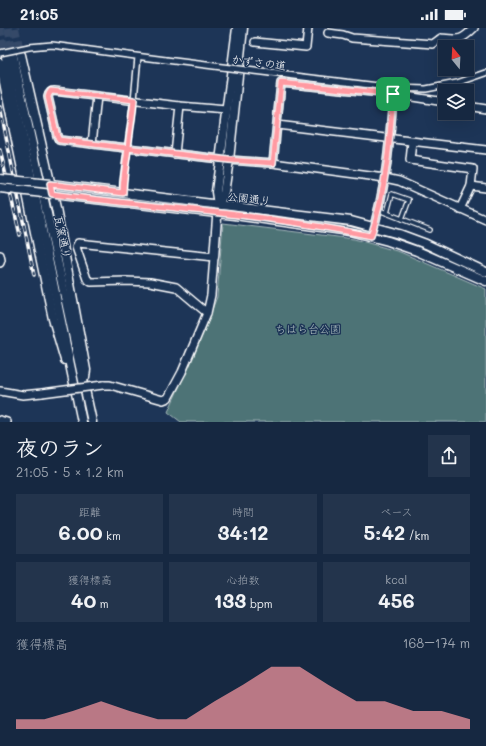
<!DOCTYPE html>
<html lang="ja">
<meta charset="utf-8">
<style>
:root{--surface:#162841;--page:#23344c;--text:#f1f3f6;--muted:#9ea6b1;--line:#35445a;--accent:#ff9aa2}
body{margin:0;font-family:Mali,"Klee One",sans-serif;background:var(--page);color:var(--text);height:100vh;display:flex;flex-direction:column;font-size:15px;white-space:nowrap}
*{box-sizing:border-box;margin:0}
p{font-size:13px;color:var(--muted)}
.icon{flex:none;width:22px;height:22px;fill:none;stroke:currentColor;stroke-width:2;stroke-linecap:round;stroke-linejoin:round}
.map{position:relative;height:394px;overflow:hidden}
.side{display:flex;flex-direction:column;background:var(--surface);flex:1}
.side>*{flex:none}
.needle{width:26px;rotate:342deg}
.buttons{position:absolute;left:438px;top:12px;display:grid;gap:8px}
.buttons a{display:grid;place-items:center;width:36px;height:36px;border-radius:0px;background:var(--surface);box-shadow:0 4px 16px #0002,0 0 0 1px var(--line);font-size:20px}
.pin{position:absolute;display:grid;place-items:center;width:34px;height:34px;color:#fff;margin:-17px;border-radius:8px;box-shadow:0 2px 6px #0006}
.round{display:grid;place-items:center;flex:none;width:42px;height:42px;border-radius:0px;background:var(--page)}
.summary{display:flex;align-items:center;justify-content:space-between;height:68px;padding:0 16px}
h1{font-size:22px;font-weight:800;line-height:30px}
.metrics{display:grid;grid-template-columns:repeat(3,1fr);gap:6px;height:68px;padding:4px 16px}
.metrics div{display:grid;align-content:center;border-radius:0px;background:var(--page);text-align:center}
.metrics b{font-size:20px;font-weight:800}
.metrics small{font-size:11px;font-weight:400}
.metrics p{font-size:11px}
.chart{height:112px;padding:8px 16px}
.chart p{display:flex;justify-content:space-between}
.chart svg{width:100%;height:72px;margin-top:4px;fill:var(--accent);opacity:.7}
.status{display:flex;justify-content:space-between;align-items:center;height:28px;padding:0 20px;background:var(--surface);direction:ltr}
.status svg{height:11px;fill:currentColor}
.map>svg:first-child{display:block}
.green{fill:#4d7376;stroke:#a6b9ba}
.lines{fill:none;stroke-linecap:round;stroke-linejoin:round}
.tertiary-tunnel{stroke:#344968;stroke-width:8;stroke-dasharray:8 4;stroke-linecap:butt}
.service-casing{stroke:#fff;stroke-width:6}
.pedestrian-casing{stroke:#fff;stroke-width:8}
.minor-casing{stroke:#fff;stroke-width:10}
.tertiary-casing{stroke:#fff;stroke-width:11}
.service{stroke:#1d3557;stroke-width:3.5}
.pedestrian{stroke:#1d3557;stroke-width:5}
.minor{stroke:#1d3557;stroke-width:7}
.tertiary{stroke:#1d3557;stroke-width:8}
.rail-casing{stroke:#fff;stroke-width:3.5}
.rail{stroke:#1d3557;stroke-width:2;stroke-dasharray:6;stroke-linecap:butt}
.pedestrian-bridge-casing{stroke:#fff;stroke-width:8;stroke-linecap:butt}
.minor-bridge-casing{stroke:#fff;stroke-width:10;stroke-linecap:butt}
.tertiary-bridge-casing{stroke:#fff;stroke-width:11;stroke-linecap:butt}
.pedestrian-bridge{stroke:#1d3557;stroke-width:5}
.minor-bridge{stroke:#1d3557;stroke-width:7}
.tertiary-bridge{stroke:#1d3557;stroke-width:8}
.route-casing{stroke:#fff;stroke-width:8}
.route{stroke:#ff9aa2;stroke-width:5}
.labels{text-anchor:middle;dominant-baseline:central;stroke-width:3;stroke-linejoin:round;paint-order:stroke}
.street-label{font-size:11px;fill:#fff;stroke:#1d3557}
.park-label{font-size:11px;fill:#afc0c1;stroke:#1d3557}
</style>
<div class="status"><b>21:05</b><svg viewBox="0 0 49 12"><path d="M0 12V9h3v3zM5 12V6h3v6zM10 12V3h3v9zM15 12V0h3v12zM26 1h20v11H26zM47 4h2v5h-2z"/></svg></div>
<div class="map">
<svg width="486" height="394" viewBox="0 0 486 394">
<rect width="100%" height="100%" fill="#1d3557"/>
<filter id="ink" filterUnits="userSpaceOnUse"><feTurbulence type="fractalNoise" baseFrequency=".025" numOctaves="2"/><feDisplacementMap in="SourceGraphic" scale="8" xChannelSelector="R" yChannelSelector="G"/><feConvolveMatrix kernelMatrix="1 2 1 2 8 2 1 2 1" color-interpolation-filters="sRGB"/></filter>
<g filter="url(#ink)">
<polygon class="green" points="223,195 354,211 400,224 486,261 486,394 181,394 168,384 193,328 217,269"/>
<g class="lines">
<g class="tertiary-tunnel">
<polyline points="0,0 6,29"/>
<polyline points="8,0 13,28"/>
<polyline points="15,0 21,27"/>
</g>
<g class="service-casing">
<g id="service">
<polyline points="379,182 430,202"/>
<polyline points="387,185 392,166 409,172 402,191"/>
</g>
</g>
<g class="pedestrian-casing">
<g id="pedestrian">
<polyline points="29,19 52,17 166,32"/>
<polyline points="270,45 395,60 426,61 457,55 486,45"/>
<polyline points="123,165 123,154 134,72 138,29"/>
</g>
</g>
<g class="minor-casing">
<g id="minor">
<path d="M 328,5 L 343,7 L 352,10 L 433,16 L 441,10 C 459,12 461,13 474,0"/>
<polyline points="255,14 306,19 308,0"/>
<polyline points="467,78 486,81"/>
<path d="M 226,82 L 180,78 L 54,63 C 50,63 49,65 48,69 L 57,108 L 59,112 L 229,132 L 273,135 L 385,150 L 399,153 L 486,192"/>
<polyline points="277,97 486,122"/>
<polyline points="412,114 410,132 473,141 471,158 460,181"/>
<polyline points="92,116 97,68"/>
<polyline points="175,126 180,78"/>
<polyline points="273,135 281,55 393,66 445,74"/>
<polyline points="471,158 486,160"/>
<path d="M 371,208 C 386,162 390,114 393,66"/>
<polyline points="0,227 1,232 0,235"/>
<polyline points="103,357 110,357 163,372 168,370 182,344 207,285 211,267 214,229 78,215 76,219 87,251 91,254 126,253 150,254 176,259 207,285"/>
<polyline points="0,363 23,367 42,365"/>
<polyline points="0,392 7,394"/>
</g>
</g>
<g class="tertiary-casing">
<g id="tertiary">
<polyline points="21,27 56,180 86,342 85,349"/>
<polyline points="13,28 92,394"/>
<polyline points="6,29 82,394"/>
<polyline points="0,35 53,291 65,332"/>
<polyline points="50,156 351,193 399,206 426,216 486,244"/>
<polyline points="52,166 235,187 350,203 388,213 417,223 486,253"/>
<polyline points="218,177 224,165 229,132 243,0"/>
<polyline points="214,229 218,177 216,164 237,0"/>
</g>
</g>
<use href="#service" class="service"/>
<use href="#pedestrian" class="pedestrian"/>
<use href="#minor" class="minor"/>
<use href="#tertiary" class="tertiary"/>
<g class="rail-casing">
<g id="rail">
<polyline points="0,79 34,247"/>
<polyline points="0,122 20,207"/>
</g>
</g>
<use href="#rail" class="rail"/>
<g class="pedestrian-bridge-casing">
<g id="pedestrian-bridge">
<polyline points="0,25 29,19"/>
<polyline points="166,32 270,45"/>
</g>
</g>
<g class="minor-bridge-casing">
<polyline id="minor-bridge" points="42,365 103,357"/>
</g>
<g class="tertiary-bridge-casing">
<g id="tertiary-bridge">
<polyline points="0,151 50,156"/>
<polyline points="0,160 52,166"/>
</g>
</g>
<use href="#pedestrian-bridge" class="pedestrian-bridge"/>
<use href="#minor-bridge" class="minor-bridge"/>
<use href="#tertiary-bridge" class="tertiary-bridge"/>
</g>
</g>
<g class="lines" filter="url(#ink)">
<g class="route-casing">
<path id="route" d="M 393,66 L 281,55 L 273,135 L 229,132 L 59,112 L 57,108 L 48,69 L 49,66 L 51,63 L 134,72 C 132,91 129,109 127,128 C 125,140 123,152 123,165 L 50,156 L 52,166 C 158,180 266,186 371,208 C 386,162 390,114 393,66"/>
</g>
<use href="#route" class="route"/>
</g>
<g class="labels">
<g class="street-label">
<text transform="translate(259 34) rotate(7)">かずさの道</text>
<text transform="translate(249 170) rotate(6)">公園通り</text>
<text transform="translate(63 209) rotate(78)">瓦窯通り</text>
</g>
<g class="park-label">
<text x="308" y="300">ちはら台公園</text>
</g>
</g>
</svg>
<div class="buttons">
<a><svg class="needle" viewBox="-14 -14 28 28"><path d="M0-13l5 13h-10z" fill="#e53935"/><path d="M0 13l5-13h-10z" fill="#9ea6b1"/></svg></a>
<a><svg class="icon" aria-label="layers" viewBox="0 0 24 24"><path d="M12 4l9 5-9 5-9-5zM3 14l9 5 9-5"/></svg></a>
</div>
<div class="pin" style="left:393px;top:66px;background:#1e9e55"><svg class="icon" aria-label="arrive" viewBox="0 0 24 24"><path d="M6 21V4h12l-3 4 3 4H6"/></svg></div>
</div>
<section class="side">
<div class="summary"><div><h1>夜のラン</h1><p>21:05 · 5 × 1.2 km</p></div><a class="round"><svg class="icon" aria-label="share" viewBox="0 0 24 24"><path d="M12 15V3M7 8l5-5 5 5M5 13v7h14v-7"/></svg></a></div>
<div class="metrics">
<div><p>距離</p><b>6.00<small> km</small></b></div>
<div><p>時間</p><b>34:12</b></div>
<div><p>ペース</p><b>5:42<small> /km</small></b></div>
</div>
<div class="metrics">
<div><p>獲得標高</p><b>40<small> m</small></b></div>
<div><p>心拍数</p><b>133<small> bpm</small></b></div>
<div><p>kcal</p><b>456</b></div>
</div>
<div class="chart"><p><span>獲得標高</span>168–174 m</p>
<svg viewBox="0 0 160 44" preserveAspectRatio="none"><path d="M0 44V38L10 38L20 33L30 27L40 33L50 38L60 38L70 27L80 17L90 6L100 6L110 17L120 27L130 27L140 33L150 33L160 38V44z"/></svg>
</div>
</section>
